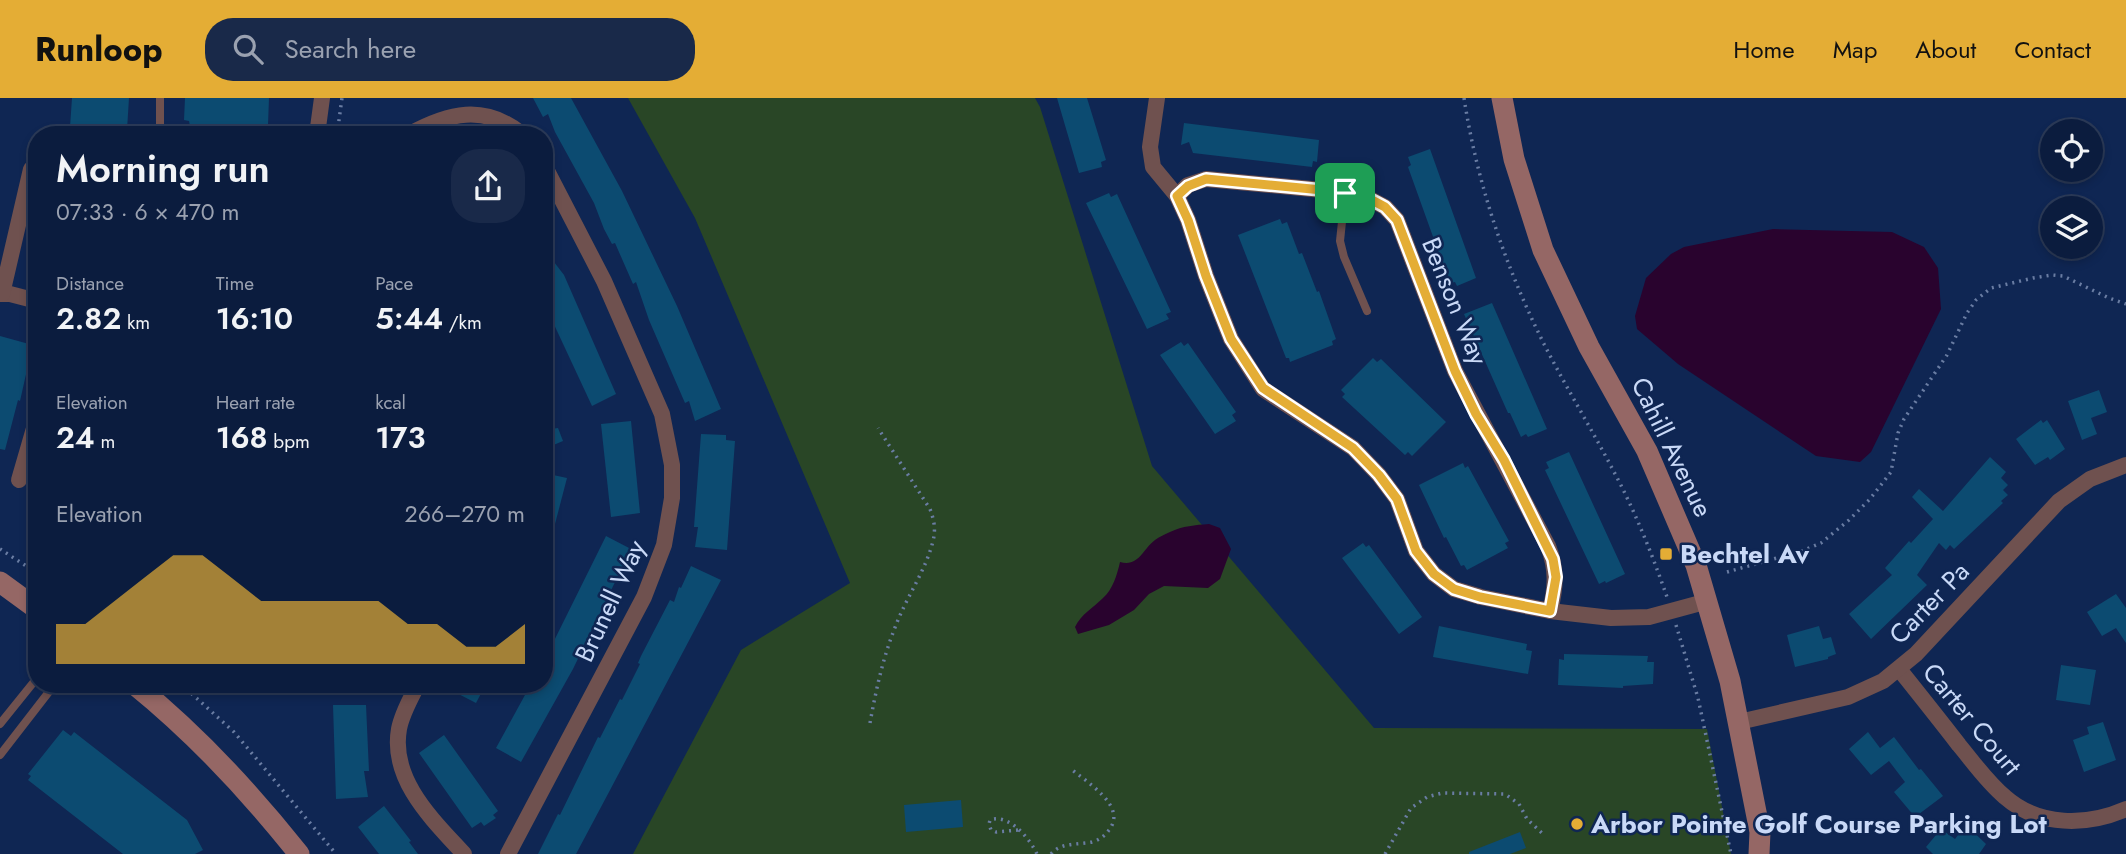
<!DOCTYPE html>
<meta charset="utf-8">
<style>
:root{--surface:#0b1c3e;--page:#192949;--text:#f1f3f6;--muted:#9aa1b0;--line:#2b3a58;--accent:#e4ad35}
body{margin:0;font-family:Jost,sans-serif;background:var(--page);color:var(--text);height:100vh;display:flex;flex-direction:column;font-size:26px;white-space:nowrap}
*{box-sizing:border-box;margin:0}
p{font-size:23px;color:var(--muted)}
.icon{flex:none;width:38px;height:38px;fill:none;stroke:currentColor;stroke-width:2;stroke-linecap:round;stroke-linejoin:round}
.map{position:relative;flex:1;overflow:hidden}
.details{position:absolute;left:28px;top:28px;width:525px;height:567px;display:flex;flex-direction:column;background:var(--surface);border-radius:28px;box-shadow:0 4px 10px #0003,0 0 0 2px var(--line)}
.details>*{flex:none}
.tools{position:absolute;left:2040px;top:21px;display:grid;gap:14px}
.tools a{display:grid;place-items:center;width:63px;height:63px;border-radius:50%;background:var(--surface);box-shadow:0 4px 10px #0003,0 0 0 2px var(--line);font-size:35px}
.pin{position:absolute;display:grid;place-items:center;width:60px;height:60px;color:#fff;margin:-30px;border-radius:14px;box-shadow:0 4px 10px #0006}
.round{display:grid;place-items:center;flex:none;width:74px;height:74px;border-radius:28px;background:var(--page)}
.head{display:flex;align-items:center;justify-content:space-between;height:119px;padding:0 28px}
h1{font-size:38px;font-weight:600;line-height:52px}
.stats{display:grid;grid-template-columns:repeat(3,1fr);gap:10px;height:119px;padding:7px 28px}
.stats div{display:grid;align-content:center}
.stats b{font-size:30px;font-weight:600}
.stats small{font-size:19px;font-weight:400}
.stats p{font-size:19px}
.chart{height:196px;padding:14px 28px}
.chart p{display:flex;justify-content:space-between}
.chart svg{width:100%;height:126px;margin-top:7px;fill:var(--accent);opacity:.7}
header{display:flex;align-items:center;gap:42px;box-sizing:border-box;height:98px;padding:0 35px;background:var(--accent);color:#111}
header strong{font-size:33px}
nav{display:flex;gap:38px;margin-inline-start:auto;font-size:24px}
.search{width:490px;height:63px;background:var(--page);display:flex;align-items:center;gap:18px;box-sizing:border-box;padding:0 24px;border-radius:28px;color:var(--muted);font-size:26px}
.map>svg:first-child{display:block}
.green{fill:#294626}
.water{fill:#29032e}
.building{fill:#0c4b71}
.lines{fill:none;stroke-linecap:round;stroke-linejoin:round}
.path{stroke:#6a7da3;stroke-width:3.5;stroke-dasharray:2 5;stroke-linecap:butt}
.lane{stroke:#6f514f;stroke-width:8}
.street{stroke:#6f514f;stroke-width:16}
.secondary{stroke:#956765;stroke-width:21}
.route-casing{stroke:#fff;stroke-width:14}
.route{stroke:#e4ad35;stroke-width:9}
.poi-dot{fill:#e4ad35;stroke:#0f2653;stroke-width:2.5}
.labels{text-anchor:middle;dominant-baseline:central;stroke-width:5;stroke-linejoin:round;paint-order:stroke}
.street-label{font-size:26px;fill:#c9d9f7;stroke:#0f2653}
.poi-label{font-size:26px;font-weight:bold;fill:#c9d9f7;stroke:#0f2653;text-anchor:start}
</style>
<header>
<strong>Runloop</strong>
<div class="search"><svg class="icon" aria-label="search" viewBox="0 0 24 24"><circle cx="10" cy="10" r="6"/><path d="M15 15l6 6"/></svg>Search here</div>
<nav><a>Home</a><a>Map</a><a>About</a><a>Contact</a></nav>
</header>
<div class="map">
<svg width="2126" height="756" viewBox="0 0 2126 756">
<rect width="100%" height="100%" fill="#0f2653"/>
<polygon class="green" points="628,0 1035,0 1040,9 1152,368 1374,630 1707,631 1731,756 633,756 741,552 850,485 695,120"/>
<g class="water">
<polygon points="1773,131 1892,134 1924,149 1938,170 1941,211 1871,354 1860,364 1816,358 1678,266 1637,231 1635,218 1646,180 1671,156 1684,149"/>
<path d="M 1209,426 L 1220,430 L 1231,451 L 1220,481 L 1208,490 L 1164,488 L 1149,496 L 1134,512 L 1109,527 L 1078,536 L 1075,529 C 1081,516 1093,510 1103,500 C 1113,491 1117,477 1120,464 C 1139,469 1142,452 1155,442 C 1159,439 1165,436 1170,434 C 1183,428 1195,427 1209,426 Z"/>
</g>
<g class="building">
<polygon points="72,0 129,0 127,32 120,32 120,37 76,36 76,30 70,29"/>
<polygon points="185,0 269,0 268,27 261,27 261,32 190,28 189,23 184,22"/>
<polygon points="533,0 571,0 622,93 677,208 721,311 695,323 689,303 685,305 649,222 636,184 633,186 615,145 612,146 604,131 594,105 555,34 548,16 543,19"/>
<polygon points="1057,0 1087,0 1106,62 1101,64 1102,69 1079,75"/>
<polygon points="1184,25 1319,42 1317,64 1313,63 1312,69 1193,55 1189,44 1181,47"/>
<polygon points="1430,51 1476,180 1457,188 1455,184 1451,185 1441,161 1408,69 1411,67 1408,59"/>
<polygon points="1109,95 1111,99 1117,96 1171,214 1166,216 1169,221 1147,231 1086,105"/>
<polygon points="1280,121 1282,126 1287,124 1299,156 1302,155 1317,194 1319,193 1336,241 1332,243 1333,247 1290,264 1289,260 1286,260 1238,137"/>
<polygon points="544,151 564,177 616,296 592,308 544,205"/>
<polygon points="1492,205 1547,331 1528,339 1526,336 1521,339 1510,315 1508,315 1464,216"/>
<polygon points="0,238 29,246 28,253 31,254 20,303 18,302 5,352 0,351"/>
<polygon points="1181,244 1184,248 1188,245 1236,314 1232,317 1236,323 1215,336 1160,257"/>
<polygon points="1373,260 1377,264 1381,261 1446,324 1412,358 1408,354 1405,357 1342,299 1345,296 1341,292"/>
<polygon points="2099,292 2107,314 2091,320 2097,336 2082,342 2068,303"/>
<polygon points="2041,322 2043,325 2047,322 2065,351 2050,362 2048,359 2035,367 2016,341"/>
<polygon points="631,323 640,415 611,419 601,326"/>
<polygon points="558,330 563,343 544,351 544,332"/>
<polygon points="701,336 726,337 726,342 735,343 727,452 695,449 698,429 694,429"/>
<polygon points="1569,354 1625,476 1606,485 1605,483 1599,486 1545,372 1549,370 1546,364"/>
<polygon points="1990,359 2006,374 2001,380 2008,387 2003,392 2008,397 2001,403 2003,405 1954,451 1950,447 1946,452 1939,445 1917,477 1927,487 1871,541 1849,516 1892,477 1885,470 1909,443 1911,445 1933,421 1912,399 1919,391 1943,413"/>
<polygon points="1463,365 1465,370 1468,368 1509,443 1505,445 1508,450 1467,472 1464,467 1461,468 1446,439 1444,440 1419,387"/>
<polygon points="544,375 567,380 549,449 544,448"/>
<polygon points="606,438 631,451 573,571 521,664 496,650 531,586 544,586 544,563"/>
<polygon points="1363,445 1366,449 1369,447 1422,519 1399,536 1342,460"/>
<polygon points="691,468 721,482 609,694 576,756 538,756 558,716 560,717 598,639 600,640 620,601 622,602 640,566 638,565 641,558 670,502 674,504 679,489 681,490"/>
<polygon points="2116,496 2126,510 2126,545 2116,530 2102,538 2087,514"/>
<polygon points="1439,528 1527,546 1526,552 1532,553 1528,576 1433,559"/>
<polygon points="1819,528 1823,541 1831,539 1836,556 1828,559 1828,561 1795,569 1787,537"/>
<polygon points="1564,556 1648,558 1647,564 1654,564 1653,586 1623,588 1623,590 1558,587 1559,561 1564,562"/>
<polygon points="2061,567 2096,572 2090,607 2056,602"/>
<polygon points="439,586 486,586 476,605"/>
<polygon points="333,607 366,607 369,673 364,673 368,699 336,701"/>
<polygon points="2103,624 2116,662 2084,674 2073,642 2089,636 2087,629"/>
<polygon points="63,632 71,638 74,634 187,722 203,752 195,756 123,756 28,682 31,678 28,676"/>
<polygon points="1868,634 1880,650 1894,639 1919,672 1921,671 1943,698 1915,719 1894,694 1905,684 1889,663 1871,677 1849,651"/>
<polygon points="444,637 498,713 493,717 496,720 484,728 481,724 472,730 419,655"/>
<polygon points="961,702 963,729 906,734 904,707"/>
<polygon points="384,708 411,743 409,744 418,756 379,756 358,729"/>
<polygon points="1966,727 1986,746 1979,756 1933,756 1926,749 1941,731 1955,741"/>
<polygon points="1520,734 1526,750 1510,756 1469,756 1469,754"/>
</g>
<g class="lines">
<g class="path">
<path d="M 1464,0 C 1477,84 1504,165 1542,242 C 1564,286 1590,328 1613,372 C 1635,413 1652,456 1667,499"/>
<polyline points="337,37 342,0"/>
<polyline points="0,451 37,475"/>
<polyline points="1727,474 1802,453 1821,445 1849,422 1870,401 1891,374 1898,335 1904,321 1947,257 1967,215 1976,202 1991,190 2033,180 2052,177 2063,178 2109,200 2126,206"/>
<polyline points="1676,527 1698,600 1731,756"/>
<polyline points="181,586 234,634 336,756"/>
<path d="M 870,625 C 876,592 883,559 896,527 C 907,498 926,472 933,443 C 936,431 934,422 930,411 L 878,330"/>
<path d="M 1018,732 L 996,734 L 991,732 L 989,726 L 990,722 C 1009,715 1030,741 1037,756"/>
<path d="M 1051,756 C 1061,744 1078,747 1092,744 C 1099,742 1105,738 1109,732 C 1128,708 1086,684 1070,670"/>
<polyline points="1385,756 1411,710 1427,699 1442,695 1505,696 1519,706 1527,721 1544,737"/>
</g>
<g class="lane">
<polyline points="160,37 160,0"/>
<polyline points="1345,95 1340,143 1344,159 1367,213"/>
<polyline points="0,626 37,580"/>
<polyline points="0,657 55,586"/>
</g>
<g class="street">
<polyline points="1157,0 1150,49 1153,69 1177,98 1188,122 1206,178 1231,241 1263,291 1353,350 1379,377 1397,401 1416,453 1434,476 1454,491 1481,499 1550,513 1611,520 1649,519 1708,503"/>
<polyline points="317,37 322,0"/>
<path d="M 408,37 C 448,15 484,5 523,37"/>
<path d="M 1177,98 L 1188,87 L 1206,81 L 1343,94 L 1370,101 L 1385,109 L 1397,122 L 1455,273 L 1548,448 C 1557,471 1556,489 1550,513"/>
<polyline points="0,196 10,196 37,203"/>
<polyline points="2,196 31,71"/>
<polyline points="19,382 37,320"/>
<path d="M 1899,571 C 1919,596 1939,621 1959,647 C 1974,665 1987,684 2005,699 C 2039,729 2087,728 2126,711"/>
<path d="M 418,586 C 411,600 402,615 399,631 C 390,682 433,722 464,756"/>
<polyline points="1739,624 1848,599 1883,583 1916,556 2059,403 2090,381 2126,367"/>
<polyline points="508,756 644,499 664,447 672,400 672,367 662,316 604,183 544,67"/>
</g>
<g class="secondary">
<polyline points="1502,0 1514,61 1543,152 1589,249 1647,353 1696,467 1730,583 1760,734 1759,756"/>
<polyline points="0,484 37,511"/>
<path d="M 134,586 C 197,637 249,693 299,756"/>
</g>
</g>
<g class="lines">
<g class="route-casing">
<polygon id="route" points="1206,81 1343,94 1370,101 1385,109 1397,122 1455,273 1476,316 1504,362 1553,461 1556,479 1550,513 1480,499 1454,491 1434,476 1416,453 1397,401 1379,377 1353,350 1263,290 1231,241 1206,178 1188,122 1177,98 1188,88"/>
</g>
<use href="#route" class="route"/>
</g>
<g class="poi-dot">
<rect x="1659" y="449" width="14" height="14" rx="3.5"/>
<circle cx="1577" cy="726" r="7"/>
</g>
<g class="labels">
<g class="street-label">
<text transform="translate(1455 203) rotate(68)">Benson Way</text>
<text transform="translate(1672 349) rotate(64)">Cahill Avenue</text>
<text transform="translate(610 503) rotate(-65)">Brunell Way</text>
<text transform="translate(1929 505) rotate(-46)">Carter Pa</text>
<text transform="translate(1972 621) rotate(50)">Carter Court</text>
</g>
<g class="poi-label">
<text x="1680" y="456">Bechtel Av</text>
<text x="1591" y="726">Arbor Pointe Golf Course Parking Lot</text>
</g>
</g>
</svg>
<div class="tools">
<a><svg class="icon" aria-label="locate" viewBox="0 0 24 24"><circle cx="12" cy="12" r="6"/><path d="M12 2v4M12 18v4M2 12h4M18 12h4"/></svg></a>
<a><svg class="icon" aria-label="layers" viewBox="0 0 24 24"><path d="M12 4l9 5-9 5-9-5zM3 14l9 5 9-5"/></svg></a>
</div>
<div class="pin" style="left:1345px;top:95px;background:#1e9e55"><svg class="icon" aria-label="arrive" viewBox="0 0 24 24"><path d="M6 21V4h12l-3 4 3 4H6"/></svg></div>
<section class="details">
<div class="head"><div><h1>Morning run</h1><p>07:33 · 6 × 470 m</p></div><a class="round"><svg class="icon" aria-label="share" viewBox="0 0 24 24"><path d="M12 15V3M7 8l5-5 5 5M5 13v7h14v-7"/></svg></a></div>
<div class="stats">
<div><p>Distance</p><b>2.82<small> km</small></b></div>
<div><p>Time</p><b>16:10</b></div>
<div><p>Pace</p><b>5:44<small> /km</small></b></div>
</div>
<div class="stats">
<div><p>Elevation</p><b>24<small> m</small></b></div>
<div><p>Heart rate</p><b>168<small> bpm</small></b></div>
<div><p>kcal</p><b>173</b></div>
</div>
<div class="chart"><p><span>Elevation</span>266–270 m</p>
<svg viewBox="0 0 160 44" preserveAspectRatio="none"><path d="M0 44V30L10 30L20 22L30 14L40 6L50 6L60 14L70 22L80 22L90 22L100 22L110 22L120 30L130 30L140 38L150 38L160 30V44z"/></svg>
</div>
</section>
</div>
